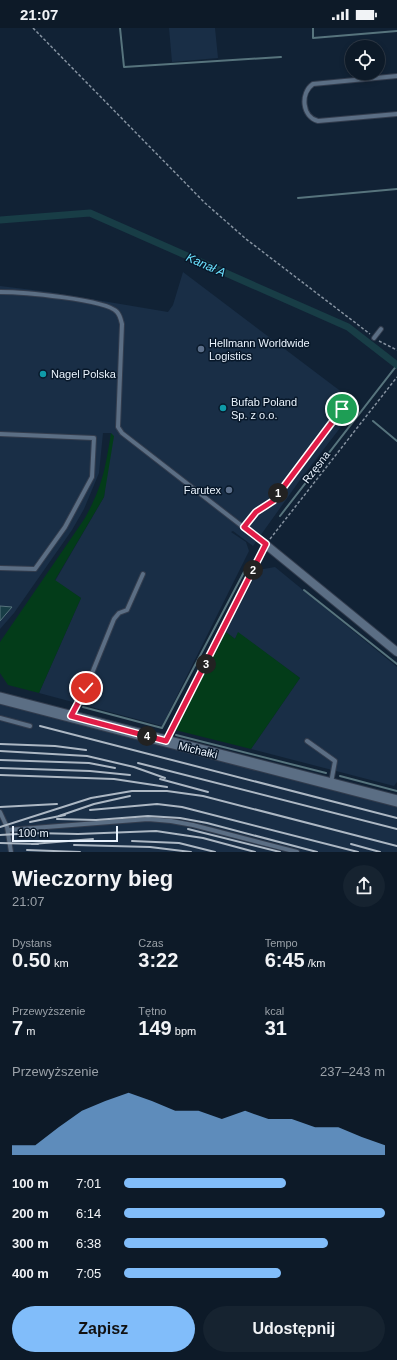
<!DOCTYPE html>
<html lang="pl">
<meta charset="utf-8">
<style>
:root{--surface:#0d1a28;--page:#162330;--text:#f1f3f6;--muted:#9aa1a8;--line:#2d3845;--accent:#81bdfa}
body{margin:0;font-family:Arial,sans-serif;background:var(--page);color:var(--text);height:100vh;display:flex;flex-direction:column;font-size:15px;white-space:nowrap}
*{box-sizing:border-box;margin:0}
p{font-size:13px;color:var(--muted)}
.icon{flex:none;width:22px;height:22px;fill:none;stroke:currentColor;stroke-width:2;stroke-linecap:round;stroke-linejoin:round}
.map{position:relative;height:824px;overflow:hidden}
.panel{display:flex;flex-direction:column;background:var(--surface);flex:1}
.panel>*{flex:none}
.buttons{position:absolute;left:345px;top:12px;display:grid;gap:8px}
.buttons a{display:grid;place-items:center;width:40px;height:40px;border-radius:50%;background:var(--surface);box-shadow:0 2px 6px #0003,0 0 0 1px var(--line);font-size:20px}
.scale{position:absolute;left:12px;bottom:10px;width:106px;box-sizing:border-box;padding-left:4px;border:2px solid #eaf3fd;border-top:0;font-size:11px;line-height:14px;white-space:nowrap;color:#eaf3fd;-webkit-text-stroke:3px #08182a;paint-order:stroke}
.pin{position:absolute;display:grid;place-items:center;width:34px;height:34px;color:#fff;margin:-17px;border:2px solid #fff;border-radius:50%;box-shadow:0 1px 4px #0007}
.km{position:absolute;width:20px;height:20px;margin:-10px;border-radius:50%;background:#222;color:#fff;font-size:11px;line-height:20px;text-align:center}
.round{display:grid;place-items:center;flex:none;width:42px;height:42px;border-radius:21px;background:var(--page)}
.overview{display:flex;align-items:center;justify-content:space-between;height:68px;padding:0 12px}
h1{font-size:22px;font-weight:600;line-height:30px}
.metrics{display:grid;grid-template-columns:repeat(3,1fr);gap:6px;height:68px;padding:4px 12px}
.metrics div{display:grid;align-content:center}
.metrics b{font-size:20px;font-weight:600}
.metrics small{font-size:11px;font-weight:400}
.metrics p{font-size:11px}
.chart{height:112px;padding:8px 12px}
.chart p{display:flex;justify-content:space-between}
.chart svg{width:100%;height:72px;margin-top:4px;fill:var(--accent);opacity:.7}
.button{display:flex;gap:8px;margin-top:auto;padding:8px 12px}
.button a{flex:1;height:46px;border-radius:24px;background:var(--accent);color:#111;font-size:16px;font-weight:600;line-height:46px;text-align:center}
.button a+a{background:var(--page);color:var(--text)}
ul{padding:0 12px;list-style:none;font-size:13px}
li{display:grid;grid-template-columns:64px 48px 1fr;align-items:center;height:30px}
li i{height:10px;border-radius:5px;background:var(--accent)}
.status{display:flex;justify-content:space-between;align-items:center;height:28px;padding:0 20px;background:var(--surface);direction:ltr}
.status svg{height:11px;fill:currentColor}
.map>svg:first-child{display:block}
.built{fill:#192e46}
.green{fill:#033c19}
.water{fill:#183d46;stroke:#57747d}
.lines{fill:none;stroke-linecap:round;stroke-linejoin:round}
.stream{stroke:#57747d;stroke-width:2}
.canal{stroke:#183d46;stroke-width:7}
.service-casing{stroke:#333d4e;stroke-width:6}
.minor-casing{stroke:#333d4e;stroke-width:10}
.tertiary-casing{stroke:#333d4e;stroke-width:13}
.path{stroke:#8592a0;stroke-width:1.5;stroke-dasharray:3 2;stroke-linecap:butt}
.service{stroke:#5b6e84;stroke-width:4}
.minor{stroke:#5b6e84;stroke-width:8}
.tertiary{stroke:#5b6e84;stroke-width:11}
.rail{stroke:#adb8c4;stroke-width:2}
.route-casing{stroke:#fff;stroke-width:8}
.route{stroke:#e11d48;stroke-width:5}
.service-dot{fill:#5c6f8a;stroke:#08182a;stroke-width:1.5}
.culture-dot{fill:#0f9aa8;stroke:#08182a;stroke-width:1.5}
.labels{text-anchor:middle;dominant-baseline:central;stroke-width:3;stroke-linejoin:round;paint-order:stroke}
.poi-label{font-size:11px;fill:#eaf3fd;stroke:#08182a;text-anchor:start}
.street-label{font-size:11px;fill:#eaf3fd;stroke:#08182a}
.water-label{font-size:12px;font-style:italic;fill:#6be1fe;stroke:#08182a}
</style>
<div class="status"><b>21:07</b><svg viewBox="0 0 49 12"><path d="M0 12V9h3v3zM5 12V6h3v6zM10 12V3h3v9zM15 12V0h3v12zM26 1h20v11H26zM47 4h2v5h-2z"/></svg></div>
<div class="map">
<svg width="397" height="824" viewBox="0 0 397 824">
<rect width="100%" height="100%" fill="#112235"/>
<g class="built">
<polygon points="169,0 215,0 218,30 172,34"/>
<polygon points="183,244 343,365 357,378 303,448 304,450 300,452 253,518 233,503 231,504 246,514 249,523 162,698 39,665 81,570 55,553 104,469 111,405 103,405 99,445 84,481 72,502 14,585 0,601 0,258 49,264 168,284 173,277"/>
<polygon points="275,539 397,639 397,754 394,758 251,721 300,650 238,605 235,611 226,604 258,542"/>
<polygon points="0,676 397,779 397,824 0,824"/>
</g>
<g class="green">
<path d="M 111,405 L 114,408 L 104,469 L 55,552 L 81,570 L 39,665 L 8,657 L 0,645 L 0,614 L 85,490 C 103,457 105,441 111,405 Z"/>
<polygon points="226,604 235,611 238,604 300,650 251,721 175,702"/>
</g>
<polygon class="water" points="0,578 12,579 0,593"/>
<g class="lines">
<g class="stream">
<polyline points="120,0 124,39 281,29"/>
<polyline points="313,0 313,10 397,3"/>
<polyline points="298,170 397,161"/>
<polyline points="373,393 397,413"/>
<polyline points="280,488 397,337"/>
<polyline points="304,562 397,636"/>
<polyline points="83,679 162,700 244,544"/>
<polyline points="176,707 326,745"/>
<polyline points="340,748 397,763"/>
</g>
<polyline class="canal" points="0,192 90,185 348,299 397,337"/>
<g class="service-casing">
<g id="service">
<path d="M 397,48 L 313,56 C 300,65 302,89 318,93 L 397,86"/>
<path d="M 0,264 C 20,264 106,271 117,284 C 120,287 121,292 122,296 L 118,399 L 122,405 L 265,516"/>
<polyline points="374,310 381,301"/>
<polyline points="0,406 94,410 92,449 65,499 35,541 0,540"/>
<polyline points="244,499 256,484 273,473 342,381"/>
<polyline points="71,688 86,660 114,591 119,585 127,582 143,546"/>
<polyline points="0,690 30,698"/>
<polyline points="307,713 335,733 331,755"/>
<polyline points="0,784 7,799 11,824"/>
<polyline points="8,802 148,791 171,793 193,797 297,824"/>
</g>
</g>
<g class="minor-casing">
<polyline id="minor" points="265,516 397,624"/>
</g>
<g class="tertiary-casing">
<polyline id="tertiary" points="0,670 397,773"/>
</g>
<g class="path">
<polyline points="33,0 205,175 246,211 370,306"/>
<polyline points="379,313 397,322"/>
<polyline points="270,511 397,349"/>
<polyline points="168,706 182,683 263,522"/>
</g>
<use href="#service" class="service"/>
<use href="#minor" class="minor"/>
<use href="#tertiary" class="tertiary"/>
<g class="rail">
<polyline points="40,698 397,790"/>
<polyline points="0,716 55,718 86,722"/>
<polyline points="0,723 87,728 134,739 165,750"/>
<polyline points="0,732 89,735 115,740"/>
<polyline points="138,735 397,801"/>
<polyline points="0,740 90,743 130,747"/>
<polyline points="0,747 114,751 167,759"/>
<polyline points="160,751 208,764"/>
<polyline points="0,779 57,776"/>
<polyline points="90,782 157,776 182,779 358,824"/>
<polyline points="59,788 94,776 130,768"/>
<polyline points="57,791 96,792 148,788 180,790 207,795 317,824"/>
<polyline points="30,794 65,787"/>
<polyline points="0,799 91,770 132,763 167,763 203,768 397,818"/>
<polyline points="188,801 280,824"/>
<polyline points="0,807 34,805 78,806 156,803 203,810 255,824"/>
<polyline points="132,813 179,815 215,824"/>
<polyline points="0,815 38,816"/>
<polyline points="32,816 93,811"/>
<polyline points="351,816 380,824"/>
<polyline points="74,817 150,819 191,824"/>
<polyline points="27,822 80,824"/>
</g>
</g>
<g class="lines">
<g class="route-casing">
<polyline id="route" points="86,660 71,688 166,713 266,516 244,499 256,484 273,473 342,381"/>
</g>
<use href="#route" class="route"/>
</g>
<g class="service-dot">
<circle cx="201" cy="321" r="4"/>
<circle cx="229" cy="462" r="4"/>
</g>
<g class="culture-dot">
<circle cx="43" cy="346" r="4"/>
<circle cx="223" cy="380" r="4"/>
</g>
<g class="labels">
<g class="poi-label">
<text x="209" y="315">Hellmann Worldwide<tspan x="209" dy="13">Logistics</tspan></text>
<text x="51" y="346">Nagel Polska</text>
<text x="231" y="374">Bufab Poland<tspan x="231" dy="13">Sp. z o.o.</tspan></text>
<text x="221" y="462" text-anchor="end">Farutex</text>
</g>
<g class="street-label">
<text transform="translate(316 439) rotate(-52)">Rzęsna</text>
<text transform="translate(198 722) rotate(14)">Michałki</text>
</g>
<g class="water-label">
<text transform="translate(206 237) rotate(24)">Kanał A</text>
</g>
</g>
</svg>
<div class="buttons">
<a><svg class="icon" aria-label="locate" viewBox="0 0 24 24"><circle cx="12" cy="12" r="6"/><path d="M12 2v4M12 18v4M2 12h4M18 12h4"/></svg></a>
</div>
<div class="scale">100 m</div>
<div class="pin" style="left:342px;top:381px;background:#1e9e55"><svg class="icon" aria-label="arrive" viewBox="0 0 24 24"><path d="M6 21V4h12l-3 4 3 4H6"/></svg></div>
<div class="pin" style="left:86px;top:660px;background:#d93025"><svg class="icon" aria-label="check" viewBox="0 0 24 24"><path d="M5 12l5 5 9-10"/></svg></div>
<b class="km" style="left:278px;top:465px">1</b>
<b class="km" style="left:253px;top:542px">2</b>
<b class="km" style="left:206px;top:636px">3</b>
<b class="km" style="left:147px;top:708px">4</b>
</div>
<section class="panel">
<div class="overview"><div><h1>Wieczorny bieg</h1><p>21:07</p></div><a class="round"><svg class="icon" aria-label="share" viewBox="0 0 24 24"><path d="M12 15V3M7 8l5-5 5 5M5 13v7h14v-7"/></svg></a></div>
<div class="metrics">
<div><p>Dystans</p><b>0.50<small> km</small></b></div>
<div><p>Czas</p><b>3:22</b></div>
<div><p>Tempo</p><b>6:45<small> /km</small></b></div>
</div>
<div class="metrics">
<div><p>Przewyższenie</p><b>7<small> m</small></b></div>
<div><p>Tętno</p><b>149<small> bpm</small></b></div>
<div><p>kcal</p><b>31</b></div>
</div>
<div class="chart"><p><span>Przewyższenie</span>237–243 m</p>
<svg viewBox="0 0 160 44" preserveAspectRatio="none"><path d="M0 44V38L10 38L20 27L30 17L40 11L50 6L60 11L70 17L80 17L90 22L100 17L110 22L120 22L130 27L140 27L150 33L160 38V44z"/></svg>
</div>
<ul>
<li><b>100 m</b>7:01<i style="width:62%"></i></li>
<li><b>200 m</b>6:14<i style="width:100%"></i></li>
<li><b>300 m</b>6:38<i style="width:78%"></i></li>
<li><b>400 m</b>7:05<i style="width:60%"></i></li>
</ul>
<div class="button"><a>Zapisz</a><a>Udostępnij</a></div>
</section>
